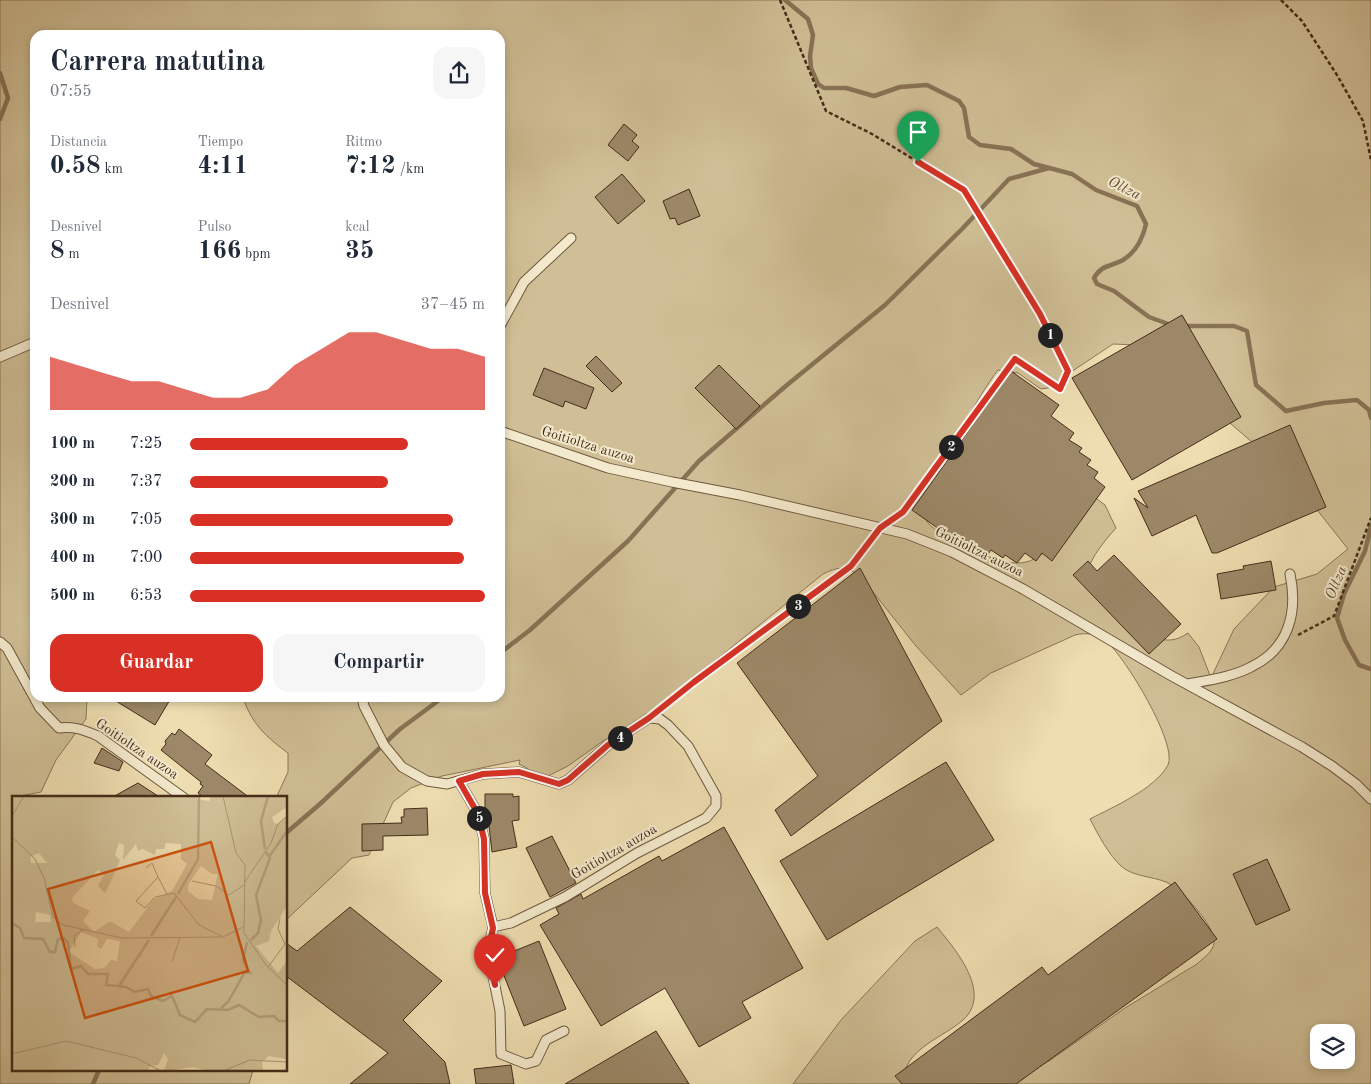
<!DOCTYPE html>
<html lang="es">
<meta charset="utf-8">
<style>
:root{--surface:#fff;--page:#f6f6f7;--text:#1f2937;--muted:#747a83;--accent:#d93025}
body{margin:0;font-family:"Old Standard TT",serif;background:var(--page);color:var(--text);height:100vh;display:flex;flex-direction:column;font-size:19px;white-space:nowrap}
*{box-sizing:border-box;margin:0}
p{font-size:16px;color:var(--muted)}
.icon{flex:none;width:28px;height:28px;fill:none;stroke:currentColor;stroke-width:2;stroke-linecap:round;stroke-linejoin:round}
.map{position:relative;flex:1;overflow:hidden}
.details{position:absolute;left:30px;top:30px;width:475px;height:672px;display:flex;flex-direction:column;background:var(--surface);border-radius:15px;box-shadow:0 2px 8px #0003}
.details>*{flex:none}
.fabs{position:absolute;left:1310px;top:1024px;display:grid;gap:10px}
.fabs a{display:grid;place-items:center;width:45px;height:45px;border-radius:10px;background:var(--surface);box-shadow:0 2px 8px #0003;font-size:25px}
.pin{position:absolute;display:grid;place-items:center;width:42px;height:42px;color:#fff;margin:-51px -21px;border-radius:50% 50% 50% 0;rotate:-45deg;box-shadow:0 0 5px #0007}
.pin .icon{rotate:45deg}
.km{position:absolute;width:25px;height:25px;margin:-12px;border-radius:50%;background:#222;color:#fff;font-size:14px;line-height:25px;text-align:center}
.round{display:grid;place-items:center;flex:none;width:52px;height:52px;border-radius:15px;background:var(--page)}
.overview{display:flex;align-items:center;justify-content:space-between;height:85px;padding:0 20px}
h1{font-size:28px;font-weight:800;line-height:38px}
.figures{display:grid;grid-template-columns:repeat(3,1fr);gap:8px;height:85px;padding:5px 20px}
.figures div{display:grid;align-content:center}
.figures b{font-size:25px;font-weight:800}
.figures small{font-size:14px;font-weight:400}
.figures p{font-size:14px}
.chart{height:140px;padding:10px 20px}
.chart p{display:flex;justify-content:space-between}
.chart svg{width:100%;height:90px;margin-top:5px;fill:var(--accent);opacity:.7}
.cta{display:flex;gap:10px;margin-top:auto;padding:10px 20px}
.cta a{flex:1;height:58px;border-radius:15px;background:var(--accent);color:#fff;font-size:20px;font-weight:800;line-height:58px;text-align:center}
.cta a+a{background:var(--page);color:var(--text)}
ul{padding:0 20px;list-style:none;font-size:16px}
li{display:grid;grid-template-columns:80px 60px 1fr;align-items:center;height:38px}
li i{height:12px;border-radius:6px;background:var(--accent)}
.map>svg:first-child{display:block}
.green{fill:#d0bf96;stroke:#8a7658;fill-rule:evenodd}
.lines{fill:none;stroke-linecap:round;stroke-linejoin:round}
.stream{stroke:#887255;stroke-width:4.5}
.building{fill:#9c8868;stroke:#452c19}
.lane-casing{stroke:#6f583f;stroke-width:11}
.path{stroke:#452c19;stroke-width:2.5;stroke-dasharray:4 2.5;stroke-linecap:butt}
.lane{stroke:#f3e9cc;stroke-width:9}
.route-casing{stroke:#fff;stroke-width:10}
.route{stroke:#d93025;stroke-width:6}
.labels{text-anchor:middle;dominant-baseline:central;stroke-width:4;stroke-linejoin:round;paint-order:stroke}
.street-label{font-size:14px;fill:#452c19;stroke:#f3e9cc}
.water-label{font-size:15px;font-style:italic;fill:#614932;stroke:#f3e9cc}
.inset-river{fill:none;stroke:#b4a17d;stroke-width:2.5}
.inset-road{fill:none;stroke:#aa9674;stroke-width:1}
.view{fill:#d0520e;fill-opacity:0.15;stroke:#d0520e;stroke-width:2.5}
.inset-edge{fill:none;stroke:#452c19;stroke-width:2.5}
</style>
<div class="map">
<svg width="1371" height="1084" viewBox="0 0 1371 1084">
<rect width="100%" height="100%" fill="#edddb0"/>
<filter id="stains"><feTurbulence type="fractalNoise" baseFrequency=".004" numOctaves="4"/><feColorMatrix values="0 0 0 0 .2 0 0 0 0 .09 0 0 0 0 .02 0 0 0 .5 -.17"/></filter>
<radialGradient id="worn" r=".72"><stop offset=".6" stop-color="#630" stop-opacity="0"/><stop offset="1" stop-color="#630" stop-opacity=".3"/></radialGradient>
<g class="green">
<path d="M 0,0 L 1371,0 L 1371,1084 L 1002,1084 L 1049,1061 L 1125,1008 L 1197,964 C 1203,958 1213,952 1214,943 C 1216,926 1181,889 1166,882 C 1151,876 1135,877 1122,867 C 1108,854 1099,836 1090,819 C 1113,807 1155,789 1168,765 C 1178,744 1125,657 1107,642 C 1098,634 1087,632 1075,635 L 991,673 L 961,695 L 916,646 L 861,577 C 846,566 839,566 823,574 L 691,680 L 674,699 L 603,741 L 568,766 L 540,780 L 527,768 L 519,764 L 520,760 L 442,776 L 411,788 L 393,802 L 369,855 L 352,858 L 286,920 L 286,798 L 276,798 L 288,772 L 288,753 C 266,737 252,724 243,698 L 500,698 L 500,35 L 35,35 L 35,698 L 87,698 L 86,719 L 56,760 L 41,792 L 20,796 L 20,798 L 14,798 L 14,1070 L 253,1070 L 249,1084 L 0,1084 ZM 1113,344 L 1159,346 L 1210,394 L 1231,424 L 1280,466 L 1299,498 L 1318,511 L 1348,549 L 1317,574 L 1274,587 L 1234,629 L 1211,678 L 1199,647 L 1188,633 C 1176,641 1168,642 1154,637 L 1087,573 C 1092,555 1104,542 1116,528 L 1105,505 L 1093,496 C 1078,515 1050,557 1026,562 C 1007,567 975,552 958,542 C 948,536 929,529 925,518 C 919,496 982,390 998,370 L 1018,373 L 1041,389 L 1054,387 L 1062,378 ZM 1319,1032 L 1346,1032 L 1346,1060 L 1319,1060 Z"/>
<path d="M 937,927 C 955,949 993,993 963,1020 C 947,1034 924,1042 911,1059 C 906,1067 902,1074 903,1084 L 793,1084 L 841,1020 L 915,941 Z"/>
</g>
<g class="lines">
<g class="stream">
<path d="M 785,0 L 808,19 L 813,35 L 810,56 L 811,68 L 818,84 L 824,88 L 846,88 L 874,96 L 900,87 L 927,85 L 959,101 L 964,108 L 969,137 L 980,145 L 1011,149 L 1034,164 L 1072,174 L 1096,190 L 1137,206 L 1146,224 C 1143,237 1136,252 1123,260 C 1111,267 1102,264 1094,278 L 1097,284 L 1114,291 L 1149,317 L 1171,325"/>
<polyline points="0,73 8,98 0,119"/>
<polyline points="1183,326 1234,326 1247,331 1256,385 1286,411 1324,403 1357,400 1369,410 1371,418"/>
<polyline points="1371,526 1365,551 1344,594 1337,618 1345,640 1359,665 1371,669"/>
<polyline points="500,653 530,630 628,541 699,461 787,385 885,305 962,229 1009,179 1049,168"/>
<polyline points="286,833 320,804 400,729 442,698"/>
<polyline points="93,1084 99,1070"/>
</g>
</g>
<g class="building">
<polygon points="624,124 637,135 632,141 639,147 628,161 608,145"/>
<polygon points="622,174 645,201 618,224 595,197"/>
<polygon points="689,189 700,216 678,225 675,218 670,219 663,201"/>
<polygon points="1182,315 1241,417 1132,480 1072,378"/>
<polygon points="596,356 622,383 612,392 586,366"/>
<polygon points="719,365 760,406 736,429 695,388"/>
<polygon points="544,368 594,388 586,409 565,401 563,407 533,395"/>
<polygon points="1011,371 1059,405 1051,416 1074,433 1069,440 1082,448 1079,452 1091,460 1087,465 1098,472 1094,478 1105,487 1052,561 1042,553 1036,561 1025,553 1017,563 1005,555 1003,558 991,550 986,557 963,540 960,544 912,510"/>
<polygon points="1290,425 1326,507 1217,553 1212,553 1196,515 1152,536 1134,498 1148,508 1138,491"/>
<polygon points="1114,555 1181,624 1149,654 1073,575 1088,561 1097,571"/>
<polygon points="1271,561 1276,590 1221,599 1217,574 1244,569 1243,566"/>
<polygon points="860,568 942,721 791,836 775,810 818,776 737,663"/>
<polygon points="111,698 171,698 155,725"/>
<polygon points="179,729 212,755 205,764 250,798 205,798 198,793 203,786 200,784 201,782 161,750 166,744 165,741 172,733 175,735"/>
<polygon points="102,748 123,762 119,771 94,763"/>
<polygon points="946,762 994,840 827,940 780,861"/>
<polygon points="138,783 161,798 111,798"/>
<polygon points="485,794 513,794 513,797 519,796 519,820 512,821 517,847 492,852 489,826 487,826 485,817"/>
<polygon points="427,808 428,835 383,836 383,850 362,851 362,824 402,823 401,817 404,817 404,809"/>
<polygon points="724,827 803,968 742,1002 751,1018 699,1047 665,988 601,1026 540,925 559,914 556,908 581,894 583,899 659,856 662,861"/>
<polygon points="552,836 576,883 550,897 526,848"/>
<polygon points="1267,859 1290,910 1256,925 1233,874"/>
<polygon points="1175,882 1217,939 1016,1084 902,1084 895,1076 1042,967 1048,975"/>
<polygon points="350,907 442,981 403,1020 445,1062 450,1084 350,1084 388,1053 286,976 286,943 297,951"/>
<polygon points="539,941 566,1009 524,1026 497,958"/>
<polygon points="656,1031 689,1084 565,1084"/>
<polygon points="511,1065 514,1084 476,1084 474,1069"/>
</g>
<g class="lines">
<g class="lane-casing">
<g id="lane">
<polyline points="500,326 524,282 571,238"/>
<polyline points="0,357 35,342"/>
<polyline points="500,431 608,468 672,482 740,495 907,534 952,552 1023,589 1170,675 1302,747 1332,766 1356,784 1371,799"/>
<path d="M 0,642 L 7,648 L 40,708 L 59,728 C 74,726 84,730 98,736 L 184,798"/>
<path d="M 1188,684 C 1209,680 1232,677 1251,667 C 1289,649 1298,612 1290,574"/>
<polyline points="362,698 364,706 384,745 402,767 427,781 447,784 483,774 519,772 559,784 568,780 608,745 649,718 660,719 668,725 688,746 716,796 716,806 706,818 637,853 565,897 511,923 493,927 485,893 484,839 478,814 459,781"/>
<polyline points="493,927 488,951 500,1011 501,1054 526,1064 536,1061 546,1040 564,1031"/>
</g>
</g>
<g class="path">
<polyline points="780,0 826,111 872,134 964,190 1040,314 1068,371 1060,389 1015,359 903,512 893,519"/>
<polyline points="1281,0 1302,21 1337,75 1363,121 1371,160"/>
<polyline points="1298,635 1334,616 1371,518"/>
<polyline points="662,708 851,566 873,539"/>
</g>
<use href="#lane" class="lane"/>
</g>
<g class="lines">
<g class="route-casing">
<polyline id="route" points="495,985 488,951 493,928 485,893 484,839 478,814 459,781 483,774 519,772 559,784 568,780 608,745 649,718 694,682 851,566 880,528 903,512 1015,359 1060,389 1068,371 1040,314 964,190 918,162"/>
</g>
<use href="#route" class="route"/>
</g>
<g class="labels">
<g class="street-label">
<text transform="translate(588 445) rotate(17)">Goitioltza auzoa</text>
<text transform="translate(979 552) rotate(26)">Goitioltza auzoa</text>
<text transform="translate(137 749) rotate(34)">Goitioltza auzoa</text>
<text transform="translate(614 852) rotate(-30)">Goitioltza auzoa</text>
</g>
<g class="water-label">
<text transform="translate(1124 189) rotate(26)">Oltza</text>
<text transform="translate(1337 583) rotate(-67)">Oltza</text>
</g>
</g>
<g transform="translate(12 796)">
<rect width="275" height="275" fill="#edddb0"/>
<path d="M 0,0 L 185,0 L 185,3 L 197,5 L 199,0 L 275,0 L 275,11 L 260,21 L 262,27 L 266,28 L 275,20 L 275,110 L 259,135 L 257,145 L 244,150 L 266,177 L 275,165 L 275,275 L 274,263 L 257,260 L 250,266 L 251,275 L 195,275 L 182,271 L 152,275 L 156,263 L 152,257 L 146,269 L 138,270 L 135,275 L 0,275 ZM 107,47 L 112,49 L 111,64 L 124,48 L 126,55 L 131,53 L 143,59 L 144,53 L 152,53 L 154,47 L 169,48 L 169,63 L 175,68 L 160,95 L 142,103 L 117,136 L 98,125 L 82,136 L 71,125 L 78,115 L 61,107 L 60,102 L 86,74 L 92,79 L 86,90 L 93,97 L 95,94 L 108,64 L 103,59 ZM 27,57 L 35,67 L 19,67 L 18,61 ZM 189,70 L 200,78 L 206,78 L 200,104 L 186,103 L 176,95 L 176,89 ZM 24,116 L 38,119 L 39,126 L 23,126 ZM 69,136 L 86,143 L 85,150 L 89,153 L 95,143 L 108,145 L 105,165 L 99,164 L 92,172 L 83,173 L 57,156 Z" fill="#d0bf96" fill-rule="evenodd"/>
<path class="inset-river" d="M 253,53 L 249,25 L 256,0M 257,61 L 275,35M 166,98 L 186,63 L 187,0M 0,127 L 8,132 L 12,142 L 31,143 L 38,156 L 43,156 L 46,143 L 52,142 L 56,147 L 59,173 L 69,170 L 76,178 L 96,178 L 94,189 L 114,191 L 123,196 L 136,193 L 139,200 L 151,205 L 160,200 L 168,219 L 183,226 L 195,213 L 216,214 L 227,209 L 247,221 L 262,220 L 267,225 L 275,225M 139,140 L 164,101M 239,144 L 246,137 L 249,124 L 244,99 L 258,62 L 254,56M 107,190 L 137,144M 209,212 L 216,206 L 233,176 L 238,177 L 231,164 L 235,146"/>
<path class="inset-road" d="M 211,0 L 224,57 L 233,69 L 232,137 L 254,169 L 275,189M 0,20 L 12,0M 0,41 L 23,63 L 32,82 L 41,121 L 51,129 L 110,142 L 211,141 L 231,131M 134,72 L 140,67 L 146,81M 180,85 L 204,90 L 217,99 L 232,89M 232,87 L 259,47 L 266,28 L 275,20M 155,98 L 146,81 L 124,105 L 133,112 L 143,101 L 162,97 L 187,129 L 209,140M 63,151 L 62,140 L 71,134M 160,166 L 168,141M 256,171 L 273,148 L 266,133 L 268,122M 0,258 L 54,245 L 124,262 L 149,275M 211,275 L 238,264 L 275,266"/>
<path class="view" d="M 199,46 L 236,175 L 73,222 L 36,93 Z"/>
<rect width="275" height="275" class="inset-edge"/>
</g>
<rect width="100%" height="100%" filter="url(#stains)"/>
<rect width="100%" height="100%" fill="url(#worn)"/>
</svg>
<div class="fabs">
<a><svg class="icon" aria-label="layers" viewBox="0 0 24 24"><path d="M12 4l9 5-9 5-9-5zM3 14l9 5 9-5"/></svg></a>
</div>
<div class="pin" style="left:918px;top:162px;background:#1e9e55"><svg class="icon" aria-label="arrive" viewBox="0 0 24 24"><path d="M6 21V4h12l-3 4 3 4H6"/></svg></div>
<div class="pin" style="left:495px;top:985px;background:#d93025"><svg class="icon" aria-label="check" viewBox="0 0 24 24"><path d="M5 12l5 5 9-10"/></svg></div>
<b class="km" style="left:1050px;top:335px">1</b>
<b class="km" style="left:951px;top:447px">2</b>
<b class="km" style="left:798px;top:606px">3</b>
<b class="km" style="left:620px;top:738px">4</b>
<b class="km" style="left:479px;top:818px">5</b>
<section class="details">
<div class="overview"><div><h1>Carrera matutina</h1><p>07:55</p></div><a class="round"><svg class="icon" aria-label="share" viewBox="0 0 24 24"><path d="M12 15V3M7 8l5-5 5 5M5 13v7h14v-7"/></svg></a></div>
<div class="figures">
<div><p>Distancia</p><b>0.58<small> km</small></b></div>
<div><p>Tiempo</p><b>4:11</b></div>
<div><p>Ritmo</p><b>7:12<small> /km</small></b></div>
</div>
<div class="figures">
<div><p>Desnivel</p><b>8<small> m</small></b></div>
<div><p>Pulso</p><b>166<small> bpm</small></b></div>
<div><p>kcal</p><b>35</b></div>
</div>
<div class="chart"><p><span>Desnivel</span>37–45 m</p>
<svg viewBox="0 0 160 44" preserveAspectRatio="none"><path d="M0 44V18L10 22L20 26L30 30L40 30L50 34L60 38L70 38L80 34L90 22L100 14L110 6L120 6L130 10L140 14L150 14L160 18V44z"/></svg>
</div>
<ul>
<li><b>100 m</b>7:25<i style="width:74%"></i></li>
<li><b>200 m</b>7:37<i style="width:67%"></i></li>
<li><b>300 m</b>7:05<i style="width:89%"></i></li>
<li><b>400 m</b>7:00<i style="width:93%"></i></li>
<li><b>500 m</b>6:53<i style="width:100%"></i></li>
</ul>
<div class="cta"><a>Guardar</a><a>Compartir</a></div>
</section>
</div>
